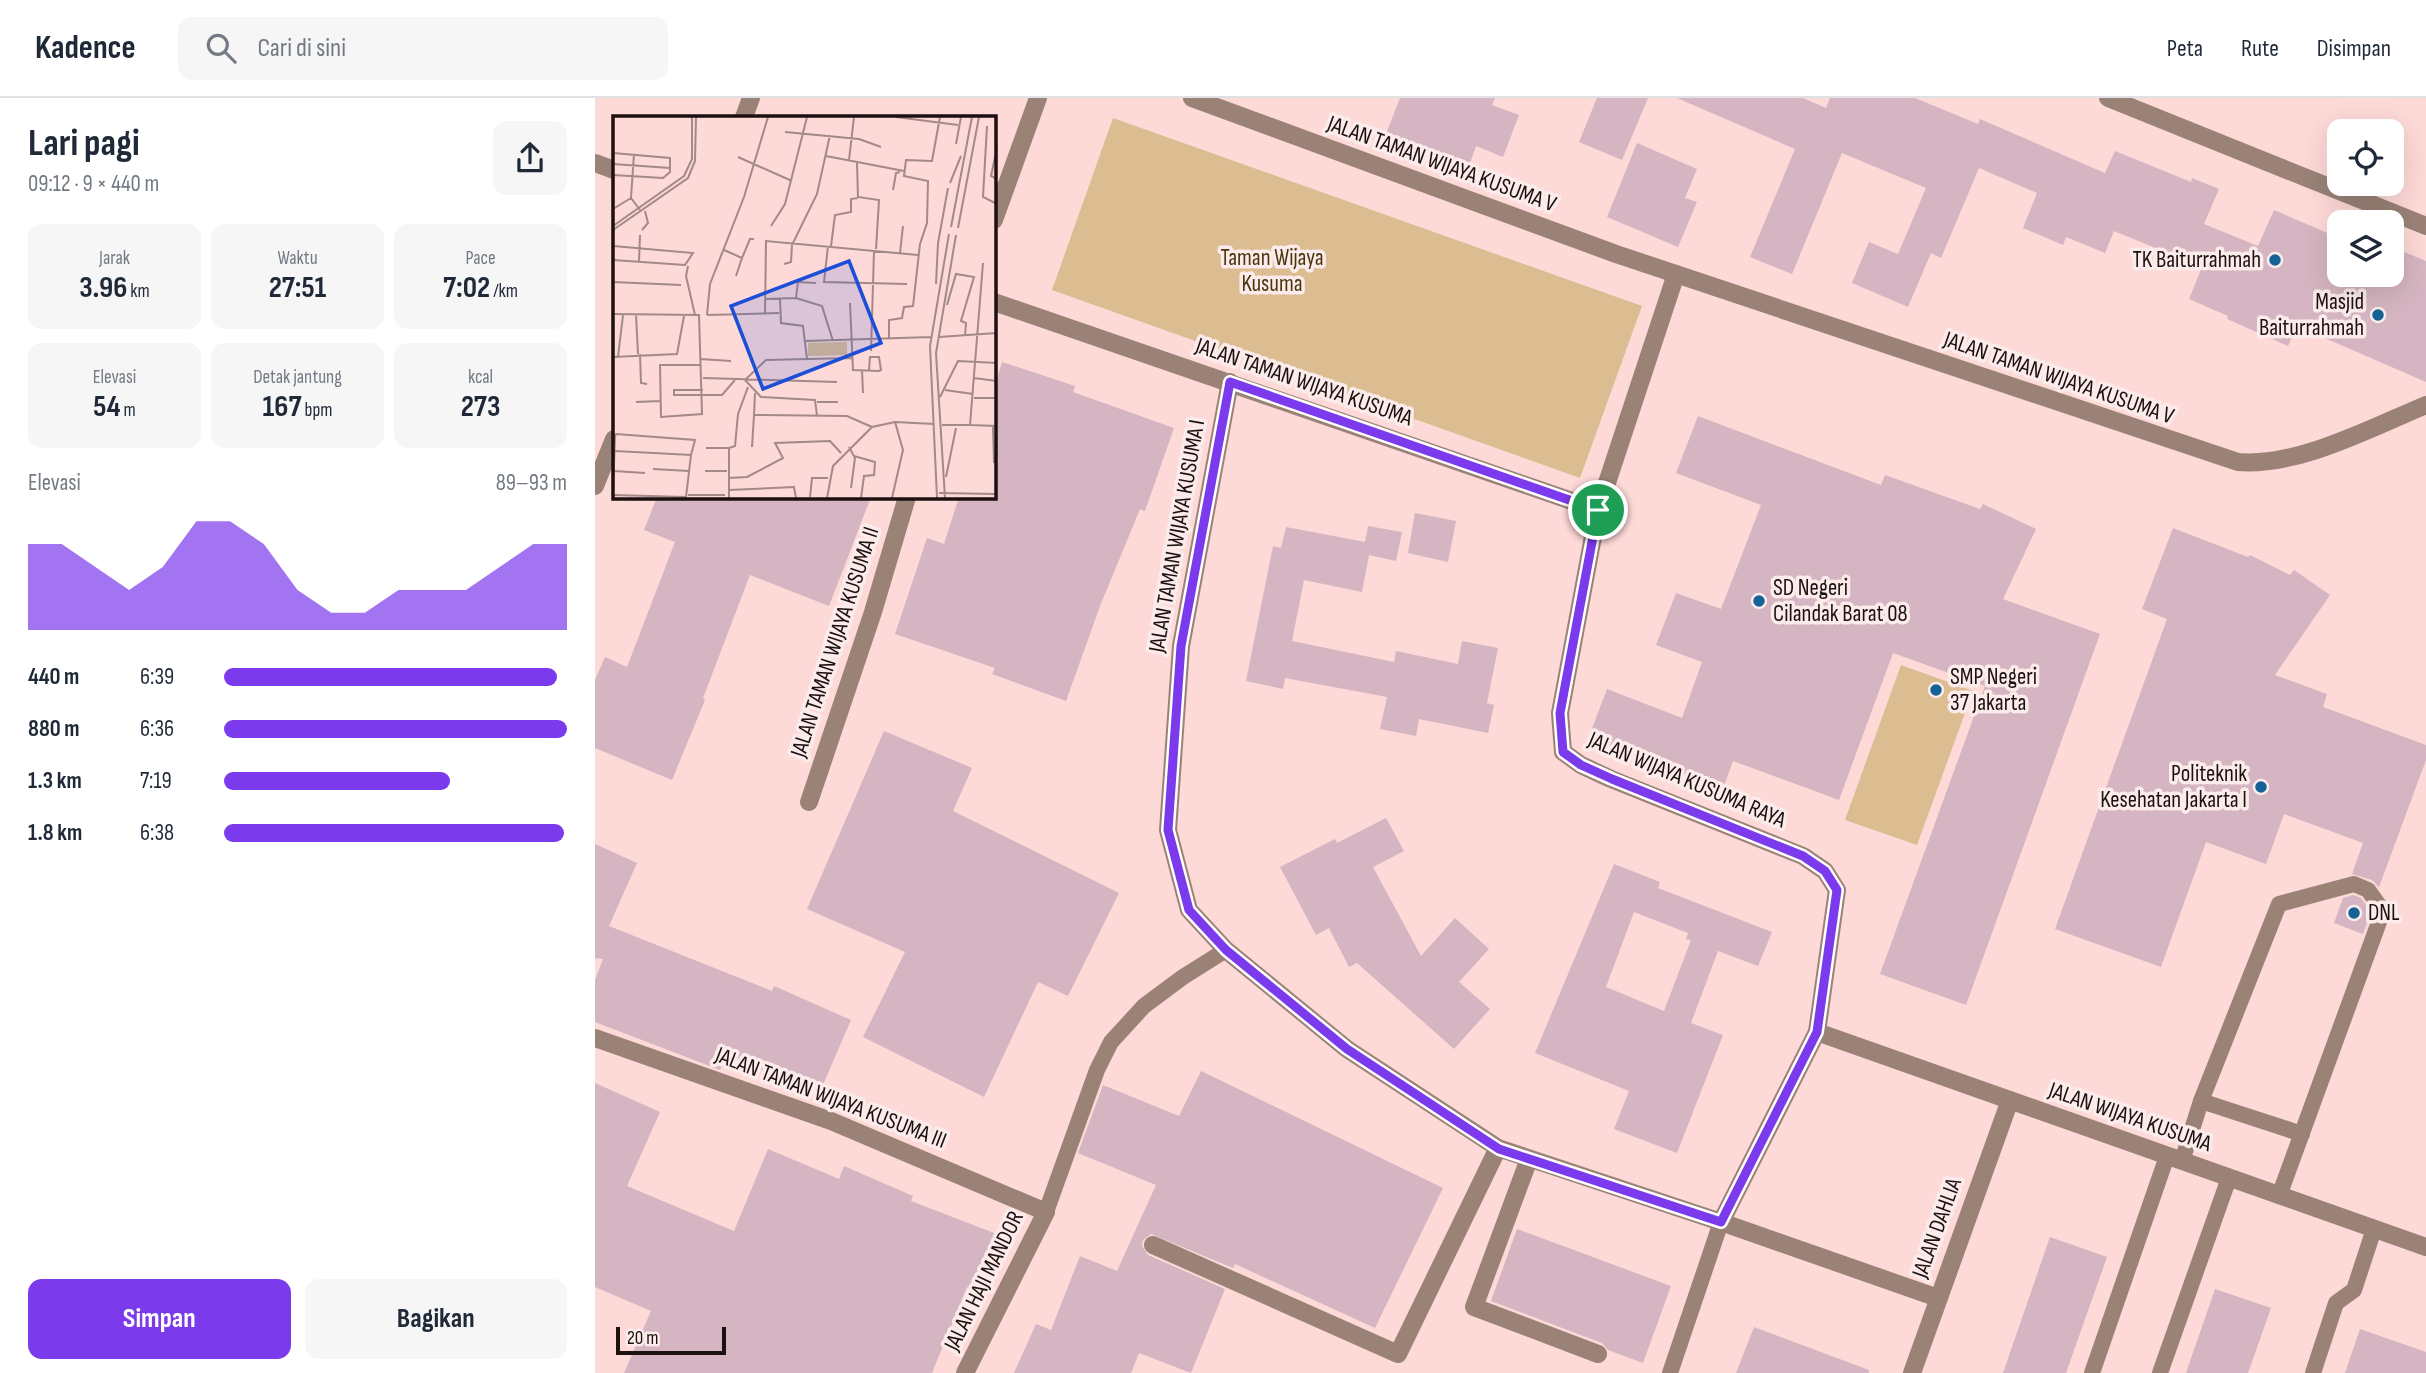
<!DOCTYPE html>
<html lang="id">
<meta charset="utf-8">
<style>
:root{--surface:#fff;--page:#f6f6f7;--text:#1f2937;--muted:#747a83;--line:#e0e1e3;--accent:#7c3aed}
body{margin:0;font-family:"Sofia Sans Condensed",sans-serif;background:var(--page);color:var(--text);height:100vh;display:flex;flex-direction:column;font-size:26px;white-space:nowrap}
*{box-sizing:border-box;margin:0}
p{font-size:23px;color:var(--muted)}
.icon{flex:none;width:38px;height:38px;fill:none;stroke:currentColor;stroke-width:2;stroke-linecap:round;stroke-linejoin:round}
.map{position:relative;flex:1;overflow:hidden}
.panel{display:flex;flex-direction:column;background:var(--surface);width:595px}
.panel>*{flex:none}
.tools{position:absolute;left:1732px;top:21px;display:grid;gap:14px}
.tools a{display:grid;place-items:center;width:77px;height:77px;border-radius:14px;background:var(--surface);box-shadow:0 7px 28px #0002;font-size:35px}
.scale{position:absolute;left:21px;bottom:18px;width:110px;box-sizing:border-box;padding-left:7px;border:4px solid #1c1110;border-top:0;font-size:19px;line-height:24px;white-space:nowrap;color:#1c1110;-webkit-text-stroke:5px #fbeceb;paint-order:stroke}
.pin{position:absolute;display:grid;place-items:center;width:60px;height:60px;color:#fff;margin:-30px;border:4px solid #fff;border-radius:50%;box-shadow:0 2px 7px #0007}
.round{display:grid;place-items:center;flex:none;width:74px;height:74px;border-radius:14px;background:var(--page)}
.overview{display:flex;align-items:center;justify-content:space-between;height:119px;padding:0 28px}
h1{font-size:38px;font-weight:700;line-height:52px}
.stats{display:grid;grid-template-columns:repeat(3,1fr);gap:10px;height:119px;padding:7px 28px}
.stats div{display:grid;align-content:center;border-radius:14px;background:var(--page);text-align:center}
.stats b{font-size:30px;font-weight:700}
.stats small{font-size:19px;font-weight:400}
.stats p{font-size:19px}
.chart{height:196px;padding:14px 28px}
.chart p{display:flex;justify-content:space-between}
.chart svg{width:100%;height:126px;margin-top:7px;fill:var(--accent);opacity:.7}
.action{display:flex;gap:14px;margin-top:auto;padding:14px 28px}
.action a{flex:1;height:80px;border-radius:14px;background:var(--accent);color:#fff;font-size:28px;font-weight:700;line-height:80px;text-align:center}
.action a+a{background:var(--page);color:var(--text)}
ul{padding:0 28px;list-style:none;font-size:23px}
li{display:grid;grid-template-columns:112px 84px 1fr;align-items:center;height:52px}
li i{height:18px;border-radius:9px;background:var(--accent)}
header{display:flex;align-items:center;gap:42px;box-sizing:border-box;height:98px;padding:0 35px;background:var(--surface);border-bottom:2px solid var(--line)}
header strong{font-size:33px}
nav{display:flex;gap:38px;margin-inline-start:auto;font-size:24px}
.search{width:490px;height:63px;background:var(--page);display:flex;align-items:center;gap:18px;box-sizing:border-box;padding:0 24px;border-radius:14px;color:var(--muted);font-size:26px}
main{display:flex;flex:1;min-height:0}
.map>svg:first-child{display:block}
.green{fill:#dcbd91}
.building{fill:#d5b5c1;fill-rule:evenodd}
.lines{fill:none;stroke-linecap:round;stroke-linejoin:round}
.service{stroke:#9a8277;stroke-width:16}
.minor{stroke:#9a8277;stroke-width:18}
.tertiary{stroke:#9a8277;stroke-width:18}
.route-casing{stroke:#fff;stroke-width:14}
.route{stroke:#7c3aed;stroke-width:9}
.poi-dot{fill:#156396;stroke:#fbeceb;stroke-width:2.5}
.labels{text-anchor:middle;dominant-baseline:central;stroke-width:7;stroke-linejoin:round;paint-order:stroke}
.street-label{font-size:23px;fill:#1c1110;stroke:#fbeceb}
.park-label{font-size:23px;fill:#4c350d;stroke:#fbeceb}
.poi-label{font-size:23px;fill:#1c1110;stroke:#fbeceb;text-anchor:end}
.inset-road{fill:none;stroke:#a38987;stroke-width:2}
.view{fill:#1d4ed8;fill-opacity:0.15;stroke:#1d4ed8;stroke-width:3.5}
.inset-edge{fill:none;stroke:#1c1110;stroke-width:3.5}
</style>
<header>
<strong>Kadence</strong>
<div class="search"><svg class="icon" aria-label="search" viewBox="0 0 24 24"><circle cx="10" cy="10" r="6"/><path d="M15 15l6 6"/></svg>Cari di sini</div>
<nav><a>Peta</a><a>Rute</a><a>Disimpan</a></nav>
</header>
<main>
<section class="panel">
<div class="overview"><div><h1>Lari pagi</h1><p>09:12 · 9 × 440 m</p></div><a class="round"><svg class="icon" aria-label="share" viewBox="0 0 24 24"><path d="M12 15V3M7 8l5-5 5 5M5 13v7h14v-7"/></svg></a></div>
<div class="stats">
<div><p>Jarak</p><b>3.96<small> km</small></b></div>
<div><p>Waktu</p><b>27:51</b></div>
<div><p>Pace</p><b>7:02<small> /km</small></b></div>
</div>
<div class="stats">
<div><p>Elevasi</p><b>54<small> m</small></b></div>
<div><p>Detak jantung</p><b>167<small> bpm</small></b></div>
<div><p>kcal</p><b>273</b></div>
</div>
<div class="chart"><p><span>Elevasi</span>89–93 m</p>
<svg viewBox="0 0 160 44" preserveAspectRatio="none"><path d="M0 44V14L10 14L20 22L30 30L40 22L50 6L60 6L70 14L80 30L90 38L100 38L110 30L120 30L130 30L140 22L150 14L160 14V44z"/></svg>
</div>
<ul>
<li><b>440 m</b>6:39<i style="width:97%"></i></li>
<li><b>880 m</b>6:36<i style="width:100%"></i></li>
<li><b>1.3 km</b>7:19<i style="width:66%"></i></li>
<li><b>1.8 km</b>6:38<i style="width:99%"></i></li>
</ul>
<div class="action"><a>Simpan</a><a>Bagikan</a></div>
</section>
<div class="map">
<svg width="1831" height="1275" viewBox="0 0 1831 1275">
<rect width="100%" height="100%" fill="#fdd9d7"/>
<g class="green">
<polygon points="518,20 1047,208 985,380 457,192"/>
<polygon points="1306,567 1378,593 1322,747 1250,722"/>
</g>
<g class="building">
<polygon points="805,0 900,0 897,7 924,17 908,59 881,48 874,68 791,36"/>
<polygon points="1002,0 1053,0 1027,62 984,44"/>
<polygon points="1082,0 1208,0 1231,10 1235,0 1320,0 1383,26 1385,21 1510,75 1520,53 1596,84 1597,80 1624,91 1609,126 1663,148 1679,112 1737,137 1742,125 1745,126 1745,177 1797,177 1797,149 1831,163 1831,284 1702,228 1693,248 1632,221 1633,218 1594,201 1607,169 1519,133 1510,155 1471,139 1468,147 1428,130 1442,95 1384,70 1346,160 1336,155 1313,209 1257,185 1274,144 1303,156 1331,90 1247,55 1197,176 1155,159 1200,51"/>
<polygon points="1042,45 1102,71 1090,100 1102,104 1083,149 1012,119"/>
<polygon points="407,264 480,288 478,294 579,330 550,413 545,411 505,508 471,603 397,576 400,570 300,536 332,440 349,446 364,399 399,399 399,291"/>
<polygon points="1103,318 1286,387 1290,377 1385,411 1388,406 1441,431 1408,501 1505,536 1371,907 1285,876 1390,588 1298,555 1244,702 1138,663 1128,691 993,641 1012,591 1087,620 1107,564 1061,547 1081,495 1126,511 1166,407 1081,375"/>
<polygon points="62,399 276,399 234,508 155,477 108,600 110,602 77,682 0,650 0,582 10,559 32,569 80,444 49,432"/>
<polygon points="820,415 861,423 853,464 813,455"/>
<polygon points="773,428 807,434 801,463 774,457 767,494 709,482 697,543 799,564 801,553 863,566 867,543 903,550 892,605 899,607 893,635 824,621 821,638 785,631 792,599 690,580 688,591 651,583 678,448 686,450 691,429 770,444"/>
<polygon points="1578,430 1653,459 1655,457 1695,477 1699,472 1735,497 1680,577 1732,596 1728,609 1831,647 1831,662 1784,789 1777,782 1757,776 1768,745 1689,716 1671,766 1611,744 1566,869 1460,831 1572,521 1547,511"/>
<polygon points="289,633 377,670 358,713 524,795 473,898 443,884 389,999 268,939 310,854 212,811"/>
<polygon points="791,720 809,753 778,769 826,858 860,820 894,851 864,884 895,911 859,951 762,865 754,869 734,830 721,837 685,769 740,741 742,745"/>
<polygon points="0,746 42,765 14,828 177,893 179,888 256,922 224,996 131,956 125,972 0,924 0,882 8,861 0,860"/>
<path d="M 1019,766 L 1065,784 L 1063,790 L 1177,834 L 1163,868 L 1123,853 L 1096,925 L 1128,937 L 1082,1055 L 1019,1031 L 1034,993 L 940,955 ZM 1039,814 L 1093,835 L 1091,841 L 1096,842 L 1069,913 L 1011,889 Z"/>
<polygon points="1758,797 1766,800 1776,814 1768,836 1739,825 1748,800"/>
<polygon points="606,973 848,1090 780,1230 640,1166 638,1170 556,1136 548,1142 547,1148 553,1157 630,1191 596,1275 544,1255 536,1275 419,1275 441,1226 456,1232 485,1158 522,1173 561,1087 483,1055 508,987 584,1018"/>
<polygon points="0,985 65,1014 32,1088 139,1133 173,1051 244,1081 249,1068 318,1098 316,1103 412,1140 391,1196 372,1189 337,1275 29,1275 56,1213 0,1189"/>
<polygon points="922,1131 1076,1188 1048,1265 1013,1252 1007,1245 896,1203"/>
<polygon points="1455,1139 1512,1159 1471,1275 1408,1275"/>
<polygon points="1620,1191 1676,1210 1653,1275 1591,1275"/>
<polygon points="1159,1229 1274,1272 1274,1275 1141,1275"/>
<polygon points="1765,1231 1831,1254 1831,1275 1750,1275"/>
</g>
<g class="lines">
<g class="service">
<polyline points="1606,1003 1707,1036"/>
<polyline points="1587,1063 1606,1003 1684,806 1759,786 1773,792 1788,813 1684,1098"/>
<polyline points="451,1114 502,972 516,944 549,908 588,879 631,852"/>
<polyline points="1075,1275 1126,1124"/>
<polyline points="1497,1275 1572,1058"/>
<polyline points="1565,1275 1634,1080"/>
<polyline points="1718,1275 1741,1205 1759,1192 1779,1131"/>
</g>
<g class="minor">
<path d="M 597,0 L 1021,156 L 1643,364 C 1703,369 1776,330 1831,307"/>
<polyline points="1513,0 1831,128"/>
<polyline points="149,19 156,0"/>
<polyline points="399,122 443,0"/>
<polyline points="0,388 19,341"/>
<polyline points="1003,412 1081,176"/>
<polyline points="214,704 278,514 312,399"/>
<polyline points="0,940 236,1023 451,1114 370,1275"/>
<polyline points="934,1061 879,1209 1003,1256"/>
<polyline points="1126,1124 1343,1200"/>
<polyline points="558,1147 803,1256 903,1050"/>
<polyline points="1317,1275 1415,1002"/>
</g>
<g class="tertiary">
<polyline points="0,65 19,72"/>
<polyline points="399,204 1003,412 965,615 968,654 986,667 1016,681 1208,758 1230,773 1242,792 1222,934 1126,1124 903,1050 752,951 631,852 594,812 573,732 586,548 635,284"/>
<polyline points="1222,934 1831,1149"/>
</g>
</g>
<g class="lines">
<g class="route-casing">
<polygon id="route" points="635,284 1003,412 965,615 968,654 986,667 1017,681 1208,758 1230,773 1242,792 1222,934 1126,1124 904,1051 752,951 631,852 594,812 573,732 586,548"/>
</g>
<use href="#route" class="route"/>
</g>
<g class="poi-dot">
<circle cx="1680" cy="162" r="7"/>
<circle cx="1783" cy="217" r="7"/>
<circle cx="1164" cy="503" r="7"/>
<circle cx="1341" cy="592" r="7"/>
<circle cx="1666" cy="689" r="7"/>
<circle cx="1759" cy="815" r="7"/>
</g>
<g class="labels">
<g class="street-label">
<text transform="translate(847 66) rotate(20)">JALAN TAMAN WIJAYA KUSUMA V</text>
<text transform="translate(1464 280) rotate(19)">JALAN TAMAN WIJAYA KUSUMA V</text>
<text transform="translate(709 284) rotate(19)">JALAN TAMAN WIJAYA KUSUMA</text>
<text transform="translate(582 438) rotate(-80)">JALAN TAMAN WIJAYA KUSUMA I</text>
<text transform="translate(240 544) rotate(-72)">JALAN TAMAN WIJAYA KUSUMA II</text>
<text transform="translate(1092 682) rotate(23)">JALAN WIJAYA KUSUMA RAYA</text>
<text transform="translate(236 1000) rotate(21)">JALAN TAMAN WIJAYA KUSUMA III</text>
<text transform="translate(1535 1019) rotate(19)">JALAN WIJAYA KUSUMA</text>
<text transform="translate(1342 1130) rotate(-70)">JALAN DAHLIA</text>
<text transform="translate(389 1183) rotate(-64)">JALAN HAJI MANDOR</text>
</g>
<g class="park-label">
<text x="677" y="160">Taman Wijaya<tspan x="677" dy="26">Kusuma</tspan></text>
</g>
<g class="poi-label">
<text x="1666" y="162">TK Baiturrahmah</text>
<text x="1769" y="204">Masjid<tspan x="1769" dy="26">Baiturrahmah</tspan></text>
<text x="1178" y="490" text-anchor="start">SD Negeri<tspan x="1178" dy="26">Cilandak Barat 08</tspan></text>
<text x="1355" y="579" text-anchor="start">SMP Negeri<tspan x="1355" dy="26">37 Jakarta</tspan></text>
<text x="1652" y="676">Politeknik<tspan x="1652" dy="26">Kesehatan Jakarta I</tspan></text>
<text x="1773" y="815" text-anchor="start">DNL</text>
</g>
</g>
<g transform="translate(18 18)">
<rect width="383" height="383" fill="#fdd9d7"/>
<path d="M 234,226 L 234,239 L 195,240 L 195,227 Z" fill="#dcbd91"/>
<path class="inset-road" d="M 283,1 L 345,9M 374,10 L 370,81 L 384,88M 172,16 L 246,23 L 268,31M 343,28 L 348,1M 384,32 L 378,60 L 384,63M 0,37 L 57,42 L 57,56 L 50,62 L 0,59M 21,38 L 18,82 L 27,94M 213,40 L 291,55M 125,41 L 179,65M 236,44 L 241,1M 244,47 L 245,81 L 266,84 L 263,133M 0,48 L 57,52M 337,67 L 348,40M 280,74 L 283,57 L 287,56M 0,93 L 18,82M 0,110 L 71,60 L 79,43 L 79,1M 158,110 L 172,88 L 194,1M 338,111 L 359,1M 345,112 L 366,1M 0,114 L 75,62 L 82,45 L 83,1M 29,114 L 35,107 L 32,95M 0,130 L 80,137 L 72,149 L 0,144M 215,130 L 211,166 L 294,168M 218,130 L 222,99 L 238,96 L 238,83 L 245,82M 111,134 L 129,142 L 123,160M 287,137 L 290,110M 129,142 L 137,123 L 141,123M 26,146 L 27,119M 171,148 L 178,146 L 179,129 L 204,78 L 217,19M 75,150 L 73,160 L 82,199M 0,166 L 68,169M 323,168 L 325,127 L 335,72M 183,182 L 185,166 L 203,167M 152,183 L 183,182 L 209,190 L 220,225M 167,183 L 168,207 L 190,210 L 194,243M 237,187 L 240,254 L 266,255 L 268,254 L 266,241 L 257,241 L 256,254M 334,189 L 343,158 L 361,161 L 348,205 L 353,207 L 352,220M 0,198 L 87,199M 152,198 L 153,125 L 305,139M 23,199 L 25,238M 86,199 L 89,298 L 48,301 L 47,249 L 87,249M 94,199 L 97,168 L 131,81 L 155,1M 94,199 L 166,197M 326,221 L 384,217M 276,223 L 276,204 L 289,202 L 291,191 L 300,190 L 307,128 L 314,107 L 315,65 L 291,60 L 293,44 L 319,45 L 327,1M 193,225 L 318,221M 258,235 L 261,135M 27,238 L 28,267 L 34,268M 0,241 L 64,238 L 71,200M 5,241 L 10,199M 87,243 L 118,245M 249,254 L 250,277M 90,262 L 224,266M 361,262 L 384,265M 132,264 L 153,244 L 239,242M 132,264 L 148,281 L 202,284 L 204,300M 90,274 L 61,274 L 61,279 L 109,279 L 122,264M 332,274 L 360,278M 142,277 L 141,299 L 234,300 L 259,311M 327,281 L 345,245 L 384,247M 361,282 L 384,282M 23,286 L 47,285M 204,286 L 225,286M 329,309 L 357,309 L 370,147M 357,309 L 384,310M 380,310 L 381,347M 139,331 L 141,299M 236,331 L 242,342 L 238,372M 93,332 L 116,332M 116,332 L 122,330 L 125,298 L 135,271M 116,332 L 116,382M 241,340 L 262,346 L 261,359 L 251,360 L 248,382M 40,353 L 76,355M 1,355 L 32,357M 92,355 L 114,355M 333,361 L 343,312M 115,362 L 134,361 L 170,342 L 162,327 L 217,325 L 228,337M 116,374 L 181,371 L 183,382M 0,375 L 2,320 L 3,318 L 82,324 L 78,339 L 2,335M 326,377 L 384,378M 0,379 L 73,381 L 78,339M 75,379 L 112,379M 197,381 L 199,362 L 215,362M 214,382 L 220,350 L 259,311 L 282,306 L 321,308M 279,382 L 290,334 L 282,306M 324,382 L 317,230 L 336,118M 332,382 L 323,237 L 343,119"/>
<path class="view" d="M 236,145 L 268,227 L 150,273 L 118,190 Z"/>
<rect width="383" height="383" class="inset-edge"/>
</g>
</svg>
<div class="tools">
<a><svg class="icon" aria-label="locate" viewBox="0 0 24 24"><circle cx="12" cy="12" r="6"/><path d="M12 2v4M12 18v4M2 12h4M18 12h4"/></svg></a>
<a><svg class="icon" aria-label="layers" viewBox="0 0 24 24"><path d="M12 4l9 5-9 5-9-5zM3 14l9 5 9-5"/></svg></a>
</div>
<div class="scale">20 m</div>
<div class="pin" style="left:1003px;top:412px;background:#1e9e55"><svg class="icon" aria-label="arrive" viewBox="0 0 24 24"><path d="M6 21V4h12l-3 4 3 4H6"/></svg></div>
</div>
</main>
